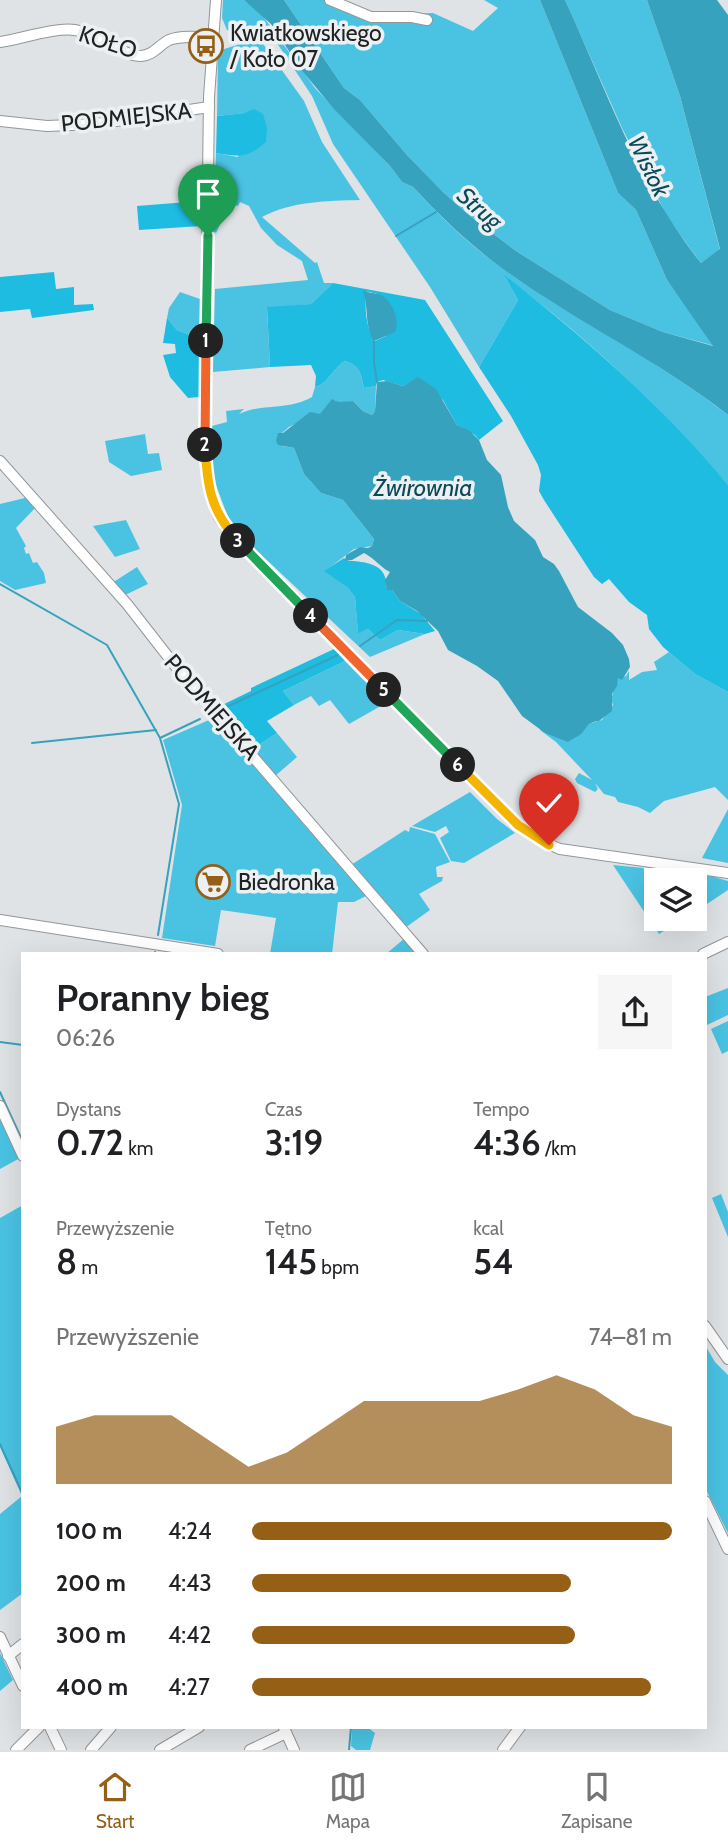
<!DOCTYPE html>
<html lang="pl">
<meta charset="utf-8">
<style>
:root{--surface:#fff;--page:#f6f6f6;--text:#202124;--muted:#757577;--line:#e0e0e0;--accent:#956016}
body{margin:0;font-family:Cabin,sans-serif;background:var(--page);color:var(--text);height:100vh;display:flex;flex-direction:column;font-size:26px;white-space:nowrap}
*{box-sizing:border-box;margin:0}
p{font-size:23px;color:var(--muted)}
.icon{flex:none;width:38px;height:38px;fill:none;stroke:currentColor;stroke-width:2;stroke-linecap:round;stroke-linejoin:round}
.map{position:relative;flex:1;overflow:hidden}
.details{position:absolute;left:21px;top:952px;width:686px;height:777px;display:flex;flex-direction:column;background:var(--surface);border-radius:0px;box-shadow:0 7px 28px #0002}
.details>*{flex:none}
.controls{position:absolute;left:644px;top:868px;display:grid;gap:14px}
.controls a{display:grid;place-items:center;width:63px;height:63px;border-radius:0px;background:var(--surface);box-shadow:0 7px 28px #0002;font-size:35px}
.pin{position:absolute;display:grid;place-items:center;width:60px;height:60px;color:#fff;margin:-72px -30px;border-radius:50% 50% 50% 0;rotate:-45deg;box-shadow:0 0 7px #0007}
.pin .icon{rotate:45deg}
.km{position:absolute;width:35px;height:35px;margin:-18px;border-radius:50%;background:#222;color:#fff;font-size:19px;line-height:35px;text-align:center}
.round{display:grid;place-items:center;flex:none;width:74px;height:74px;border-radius:0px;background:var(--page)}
.headline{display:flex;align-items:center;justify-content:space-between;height:119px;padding:0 35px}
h1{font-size:38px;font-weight:600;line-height:52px}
.stats{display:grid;grid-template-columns:repeat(3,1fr);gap:10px;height:119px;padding:7px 35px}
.stats div{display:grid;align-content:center}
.stats b{font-size:35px;font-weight:600}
.stats small{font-size:19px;font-weight:400}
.stats p{font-size:19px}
.chart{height:196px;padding:14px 35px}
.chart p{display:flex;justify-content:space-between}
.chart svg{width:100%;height:126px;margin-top:7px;fill:var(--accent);opacity:.7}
ul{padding:0 35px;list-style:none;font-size:23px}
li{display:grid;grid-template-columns:112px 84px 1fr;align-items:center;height:52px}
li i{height:18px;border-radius:9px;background:var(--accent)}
.tab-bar{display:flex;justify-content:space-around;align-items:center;height:98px;border-top:2px solid var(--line);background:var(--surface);font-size:19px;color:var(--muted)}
.tab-bar a{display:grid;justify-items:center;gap:4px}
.tab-bar .active{color:var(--accent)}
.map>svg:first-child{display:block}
.green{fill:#4ac3e3}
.forest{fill:#1dbce0;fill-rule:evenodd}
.water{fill:#37a2bd}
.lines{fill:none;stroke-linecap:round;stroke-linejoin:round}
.stream{stroke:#37a2bd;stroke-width:2}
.minor-casing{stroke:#939799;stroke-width:12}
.minor{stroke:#fff;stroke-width:10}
.split-1-casing{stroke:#fff;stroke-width:14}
.split-2-casing{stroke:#fff;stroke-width:14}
.split-3-casing{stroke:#fff;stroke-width:14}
.split-4-casing{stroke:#fff;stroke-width:14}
.split-5-casing{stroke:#fff;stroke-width:14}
.split-6-casing{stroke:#fff;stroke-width:14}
.split-7-casing{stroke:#fff;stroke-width:14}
.split-1{stroke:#22a559;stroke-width:9}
.split-2{stroke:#f0652b;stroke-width:9}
.split-3{stroke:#f5b400;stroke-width:9}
.split-4{stroke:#22a559;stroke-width:9}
.split-5{stroke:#f0652b;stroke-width:9}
.split-6{stroke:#22a559;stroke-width:9}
.split-7{stroke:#f5b400;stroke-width:9}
.labels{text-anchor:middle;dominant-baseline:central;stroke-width:7;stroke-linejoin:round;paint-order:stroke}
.poi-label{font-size:23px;fill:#202222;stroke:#ecf0f2;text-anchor:start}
.street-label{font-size:23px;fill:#202222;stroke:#ecf0f2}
.water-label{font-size:24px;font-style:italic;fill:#0a4958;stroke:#ecf0f2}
</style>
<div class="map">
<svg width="728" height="1750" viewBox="0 0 728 1750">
<rect width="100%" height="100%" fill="#dfe3e5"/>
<g class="green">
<path d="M 223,0 L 244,0 L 260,12 L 315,88 L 390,166 L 402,182 L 413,187 C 437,213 463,239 491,260 C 567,316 654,357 728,415 L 728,485 C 661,408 588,337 505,277 L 518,300 L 479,367 L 430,287 L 333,144 L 312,96 L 267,28 C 255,22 244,28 232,32 L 227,30 L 222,18 Z"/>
<polygon points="284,0 334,0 355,10 384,15 433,13 473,31 498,8 484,0 540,0 618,193 636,210 667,280 715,346 663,332 610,310 516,251 470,216 444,193 407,155 360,100 344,88"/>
<polygon points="565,0 647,0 680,96 720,250 701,263 669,220 622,128"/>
<path d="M 250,41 L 261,41 L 304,101 L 322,142 L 360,200 C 327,201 292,201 262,217 L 315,263 L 317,262 L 324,283 L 333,283 L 311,304 L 267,308 L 270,367 L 213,372 L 215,289 L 308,280 L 302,261 L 277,245 L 261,228 L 249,206 L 240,202 L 238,206 L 230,203 L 216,233 L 213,231 L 216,153 L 238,157 L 246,113 L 217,116 L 218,54 L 221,50 Z"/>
<polygon points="180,292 200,299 200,339 177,330 167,318 169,308"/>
<path d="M 345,361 C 360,366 361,373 364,388 L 376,386 L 375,411 L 372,415 L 363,411 L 353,401 L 339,403 L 335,400 L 320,415 L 316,414 L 289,427 L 282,433 L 282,446 L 294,448 L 304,474 L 321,493 L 343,500 L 374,539 L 372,546 L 354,549 L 325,571 L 348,588 L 355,597 L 358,632 L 368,629 L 380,640 L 398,630 L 425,634 L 370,657 L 253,547 L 228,517 L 214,480 L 212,426 L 227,422 L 226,411 L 244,409 L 239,414 C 263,403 287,411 312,397 L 315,387 C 329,383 332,369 345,361 Z"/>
<polygon points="145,434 148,454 159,453 162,470 131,476 109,462 105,441"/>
<polygon points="29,497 37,506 16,528 26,546 24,548 26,554 29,553 33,563 37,562 44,573 46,583 15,590 0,581 0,504"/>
<polygon points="126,520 140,549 115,557 93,526"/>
<polygon points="137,567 148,584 123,596 112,583"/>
<polygon points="669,652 695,674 728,692 728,800 715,787 664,801 650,813 638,807 618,802 615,797 604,794 595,783 598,789 595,792 577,783 575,779 579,773 592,780 556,742 540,730 541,729 545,733 575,736 591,723 602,720 613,705 611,699 618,678 626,676 629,671 629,680 642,672 657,670 654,662"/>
<polygon points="345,661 386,703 349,724 330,700 319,706 311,696 294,705 283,691"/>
<polygon points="216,717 366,896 354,902 338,902 332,954 270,954 276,918 221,910 215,946 162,938 182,805 163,740"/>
<polygon points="277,733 297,757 274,777 251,750"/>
<polygon points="470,792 497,819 515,833 464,863 451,861 440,838 449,832 446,826 435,832 412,826"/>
<polygon points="728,809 728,863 702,858"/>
<polygon points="410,827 435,834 450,862 436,867 437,877 443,877 442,881 419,894 430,910 405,928 351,865 405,830 409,832"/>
<polygon points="613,865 704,874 728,881 728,890 695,912 695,880 656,880 656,919 684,919 659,934"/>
<polygon points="405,938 416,954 386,954"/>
<polygon points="728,988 728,1015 705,1026 705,997"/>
<polygon points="728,1021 728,1051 722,1054 711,1029"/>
<polygon points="0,1114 20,1158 0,1169"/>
<polygon points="721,1194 728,1212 728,1237 712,1198"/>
<polygon points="23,1205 23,1593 0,1610 0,1514 22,1496 0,1447 0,1218"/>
<polygon points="705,1345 715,1362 728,1375 728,1533 705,1488"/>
<polygon points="0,1653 13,1680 0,1691"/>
<polygon points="352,1727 367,1727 375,1733 370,1750 356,1750 351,1746"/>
</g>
<g class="forest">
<path d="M 254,109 L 263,114 L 267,128 L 266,142 C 248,158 239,157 216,153 L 217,116 L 245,113 Z"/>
<polygon points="200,201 201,226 139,230 137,206"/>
<polygon points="54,272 56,289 74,287 74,305 93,304 94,310 32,318 30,309 0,312 0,277"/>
<path d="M 504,275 C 585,338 662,406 728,485 L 728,692 L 695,674 L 663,647 L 649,629 L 647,615 L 629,602 L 609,579 L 602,584 L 594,577 L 544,500 L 539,491 L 541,475 L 538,465 L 511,416 L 479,367 L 518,300 Z"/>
<path d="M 333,283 L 425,300 L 503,421 L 479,440 L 475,435 L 457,425 L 443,400 L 418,378 L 403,386 L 383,380 L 377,382 L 376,386 L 364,388 C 361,373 360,366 345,361 C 332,369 329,383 315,387 L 316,376 L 311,365 L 270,367 L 267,307 L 311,304 ZM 366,291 L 377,294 L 386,336 L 375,341 C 365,327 365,307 366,291 Z"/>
<polygon points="167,318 177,330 200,339 199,397 188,398 170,377 163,355 176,353 175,344 163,343"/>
<path d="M 344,558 L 348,561 C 360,561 381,563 385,577 C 387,581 386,585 387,589 L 392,590 L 400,601 L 421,614 L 435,631 L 425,634 L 398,630 L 380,640 L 368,629 L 358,633 L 355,597 L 348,588 L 324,571 Z"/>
<polygon points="334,649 345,661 283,691 294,705 267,721 277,733 251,750 216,708 251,691 251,688"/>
</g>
<g class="water">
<path d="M 244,0 L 284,0 L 344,88 L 360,100 L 407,155 L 444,193 L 470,216 L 516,251 L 610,310 L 663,332 L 713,346 L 667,280 L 636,210 L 618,193 L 540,0 L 565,0 C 606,89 639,186 701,263 L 720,249 L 680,96 L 647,0 L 717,0 L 728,15 L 728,415 C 654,357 566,317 491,260 C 463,238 437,213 413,187 L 402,182 L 390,166 L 334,109 L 303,72 L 271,24 Z"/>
<path d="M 366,291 C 372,294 378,293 383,296 C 393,304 400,320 395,332 L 374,341 C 364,325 369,308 363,291 Z"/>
<path d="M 418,377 L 436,389 L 457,425 L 470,431 L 479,440 L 487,460 L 501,475 L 508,507 L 514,521 L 535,540 L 543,557 L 554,564 L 559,571 L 578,607 L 612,633 L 623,645 L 629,659 L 630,667 L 622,680 L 618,678 L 617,686 L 612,694 L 612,711 L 599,721 C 588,722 588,726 582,733 C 578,737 573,738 568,742 L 545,733 L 522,716 L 498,681 L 477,666 L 448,650 L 438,631 L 417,611 L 400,601 L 392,590 L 387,590 L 385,580 L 390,572 C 384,570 374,558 364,553 L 352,560 L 345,561 L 346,555 L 360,547 L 368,548 L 372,546 L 374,539 L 343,500 L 321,493 L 304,474 L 294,448 L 278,445 L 276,441 L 278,433 L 283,433 L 310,412 L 320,414 L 332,399 L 339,402 L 353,401 L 363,411 L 372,415 L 375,411 L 377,382 L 387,381 L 403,386 Z"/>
</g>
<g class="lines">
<g class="stream">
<polyline points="396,236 436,212"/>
<polyline points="374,341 374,363 377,382"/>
<polyline points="0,584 107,645 160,738 200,719"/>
<polyline points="360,646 397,620 427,621"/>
<polyline points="220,710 338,655"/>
<polyline points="32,743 156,730"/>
<polyline points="158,935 179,804 160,738"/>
<polyline points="154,954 155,952"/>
<polyline points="0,1042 23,1045"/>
<polyline points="0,1092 23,1142"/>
<polyline points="0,1444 23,1495"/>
<polyline points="349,1750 351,1727"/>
</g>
<g class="minor-casing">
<g id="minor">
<path d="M 216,0 L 209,97 L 205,423 L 210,493 L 219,517 L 227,529 L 505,813 C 522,829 538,841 560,849 L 728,873"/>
<polyline points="330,0 371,17 412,17 427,20"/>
<path d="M 0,42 C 21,39 55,27 75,30 C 97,34 123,56 141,56 C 154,55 159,45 169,40 C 181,35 200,37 212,38"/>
<polyline points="0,121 47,126 96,124 209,107"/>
<polyline points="0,461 127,604 180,672 423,954"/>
<polyline points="0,920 218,954"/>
<polyline points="703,954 728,942"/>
<polyline points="0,1106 23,1156"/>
<polyline points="705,1326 728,1359"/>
<polyline points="705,1501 728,1549"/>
<polyline points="0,1637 23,1686"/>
<polyline points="8,1656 23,1644"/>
<polyline points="50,1727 61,1750"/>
<polyline points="284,1728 294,1750"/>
<polyline points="16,1750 39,1727"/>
<polyline points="91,1750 111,1727"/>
<polyline points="160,1750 199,1727"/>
<polyline points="250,1750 286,1733"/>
<polyline points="503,1750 520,1727"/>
</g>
</g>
<use href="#minor" class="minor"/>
</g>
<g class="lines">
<g class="split-1-casing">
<polyline id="split-1" points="206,341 208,236"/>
</g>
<g class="split-2-casing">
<polyline id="split-2" points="205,445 206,341"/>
</g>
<g class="split-3-casing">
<path id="split-3" d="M 205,445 C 207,485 210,510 238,541"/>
</g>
<g class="split-4-casing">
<polyline id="split-4" points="238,541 311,616"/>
</g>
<g class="split-5-casing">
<polyline id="split-5" points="311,616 384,690"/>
</g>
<g class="split-6-casing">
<polyline id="split-6" points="384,690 458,765"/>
</g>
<g class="split-7-casing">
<polyline id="split-7" points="458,765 518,825 549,845"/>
</g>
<use href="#split-1" class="split-1"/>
<use href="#split-2" class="split-2"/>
<use href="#split-3" class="split-3"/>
<use href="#split-4" class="split-4"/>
<use href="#split-5" class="split-5"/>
<use href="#split-6" class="split-6"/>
<use href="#split-7" class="split-7"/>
</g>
<defs>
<g id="bus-ring" transform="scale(1.75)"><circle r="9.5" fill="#ecf0f2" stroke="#956016" stroke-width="1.5"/><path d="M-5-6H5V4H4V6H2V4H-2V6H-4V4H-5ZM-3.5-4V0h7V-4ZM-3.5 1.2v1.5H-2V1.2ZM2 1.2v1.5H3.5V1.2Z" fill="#956016"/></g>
<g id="supermarket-ring" transform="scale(1.75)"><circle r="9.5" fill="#ecf0f2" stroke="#956016" stroke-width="1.5"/><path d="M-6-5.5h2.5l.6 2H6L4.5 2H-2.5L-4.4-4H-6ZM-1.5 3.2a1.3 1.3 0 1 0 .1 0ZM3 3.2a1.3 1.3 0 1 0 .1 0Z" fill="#956016"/></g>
</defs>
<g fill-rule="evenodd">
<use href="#bus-ring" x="206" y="46"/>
<use href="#supermarket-ring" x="213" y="882"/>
</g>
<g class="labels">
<g class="poi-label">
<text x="230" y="33">Kwiatkowskiego<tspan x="230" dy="26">/ Koło 07</tspan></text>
<text x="238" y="882">Biedronka</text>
</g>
<g class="street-label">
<text transform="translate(108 42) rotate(18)">KOŁO</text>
<text transform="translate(126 117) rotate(-6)">PODMIEJSKA</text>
<text transform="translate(212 707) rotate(49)">PODMIEJSKA</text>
</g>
<g class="water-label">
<text transform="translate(649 166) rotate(64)">Wisłok</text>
<text transform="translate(480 208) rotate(41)">Strug</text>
<text x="423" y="487">Żwirownia</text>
</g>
</g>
</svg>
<div class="controls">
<a><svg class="icon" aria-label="layers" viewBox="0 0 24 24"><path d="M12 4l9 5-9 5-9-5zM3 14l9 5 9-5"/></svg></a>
</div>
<div class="pin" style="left:208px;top:236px;background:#1e9e55"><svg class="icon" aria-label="arrive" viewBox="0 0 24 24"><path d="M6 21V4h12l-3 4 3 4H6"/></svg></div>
<div class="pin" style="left:549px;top:845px;background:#d93025"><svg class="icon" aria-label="check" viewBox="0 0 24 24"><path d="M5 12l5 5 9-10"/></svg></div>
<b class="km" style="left:206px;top:341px">1</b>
<b class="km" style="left:205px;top:445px">2</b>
<b class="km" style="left:238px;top:541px">3</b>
<b class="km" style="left:311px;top:616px">4</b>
<b class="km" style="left:384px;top:690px">5</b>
<b class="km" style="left:458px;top:765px">6</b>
<section class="details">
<div class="headline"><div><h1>Poranny bieg</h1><p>06:26</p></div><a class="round"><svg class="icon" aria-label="share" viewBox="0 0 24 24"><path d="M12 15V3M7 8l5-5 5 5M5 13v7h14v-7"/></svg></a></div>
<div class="stats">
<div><p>Dystans</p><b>0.72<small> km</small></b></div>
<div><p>Czas</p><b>3:19</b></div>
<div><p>Tempo</p><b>4:36<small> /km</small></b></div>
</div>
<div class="stats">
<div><p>Przewyższenie</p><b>8<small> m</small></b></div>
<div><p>Tętno</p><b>145<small> bpm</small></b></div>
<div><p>kcal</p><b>54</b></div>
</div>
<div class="chart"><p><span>Przewyższenie</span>74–81 m</p>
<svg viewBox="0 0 160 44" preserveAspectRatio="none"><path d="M0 44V24L10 20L20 20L30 20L40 29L50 38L60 33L70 24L80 15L90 15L100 15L110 15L120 11L130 6L140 11L150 20L160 24V44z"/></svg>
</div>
<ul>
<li><b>100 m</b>4:24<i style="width:100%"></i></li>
<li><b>200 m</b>4:43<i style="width:76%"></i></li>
<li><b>300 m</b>4:42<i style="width:77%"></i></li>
<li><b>400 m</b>4:27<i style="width:95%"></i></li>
</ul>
</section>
</div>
<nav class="tab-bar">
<a class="active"><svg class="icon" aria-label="home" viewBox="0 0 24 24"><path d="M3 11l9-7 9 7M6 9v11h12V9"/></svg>Start</a>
<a><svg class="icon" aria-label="map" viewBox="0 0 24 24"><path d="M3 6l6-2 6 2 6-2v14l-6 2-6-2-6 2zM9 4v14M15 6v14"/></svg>Mapa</a>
<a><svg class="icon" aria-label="saved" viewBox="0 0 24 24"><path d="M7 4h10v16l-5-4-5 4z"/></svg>Zapisane</a>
</nav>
